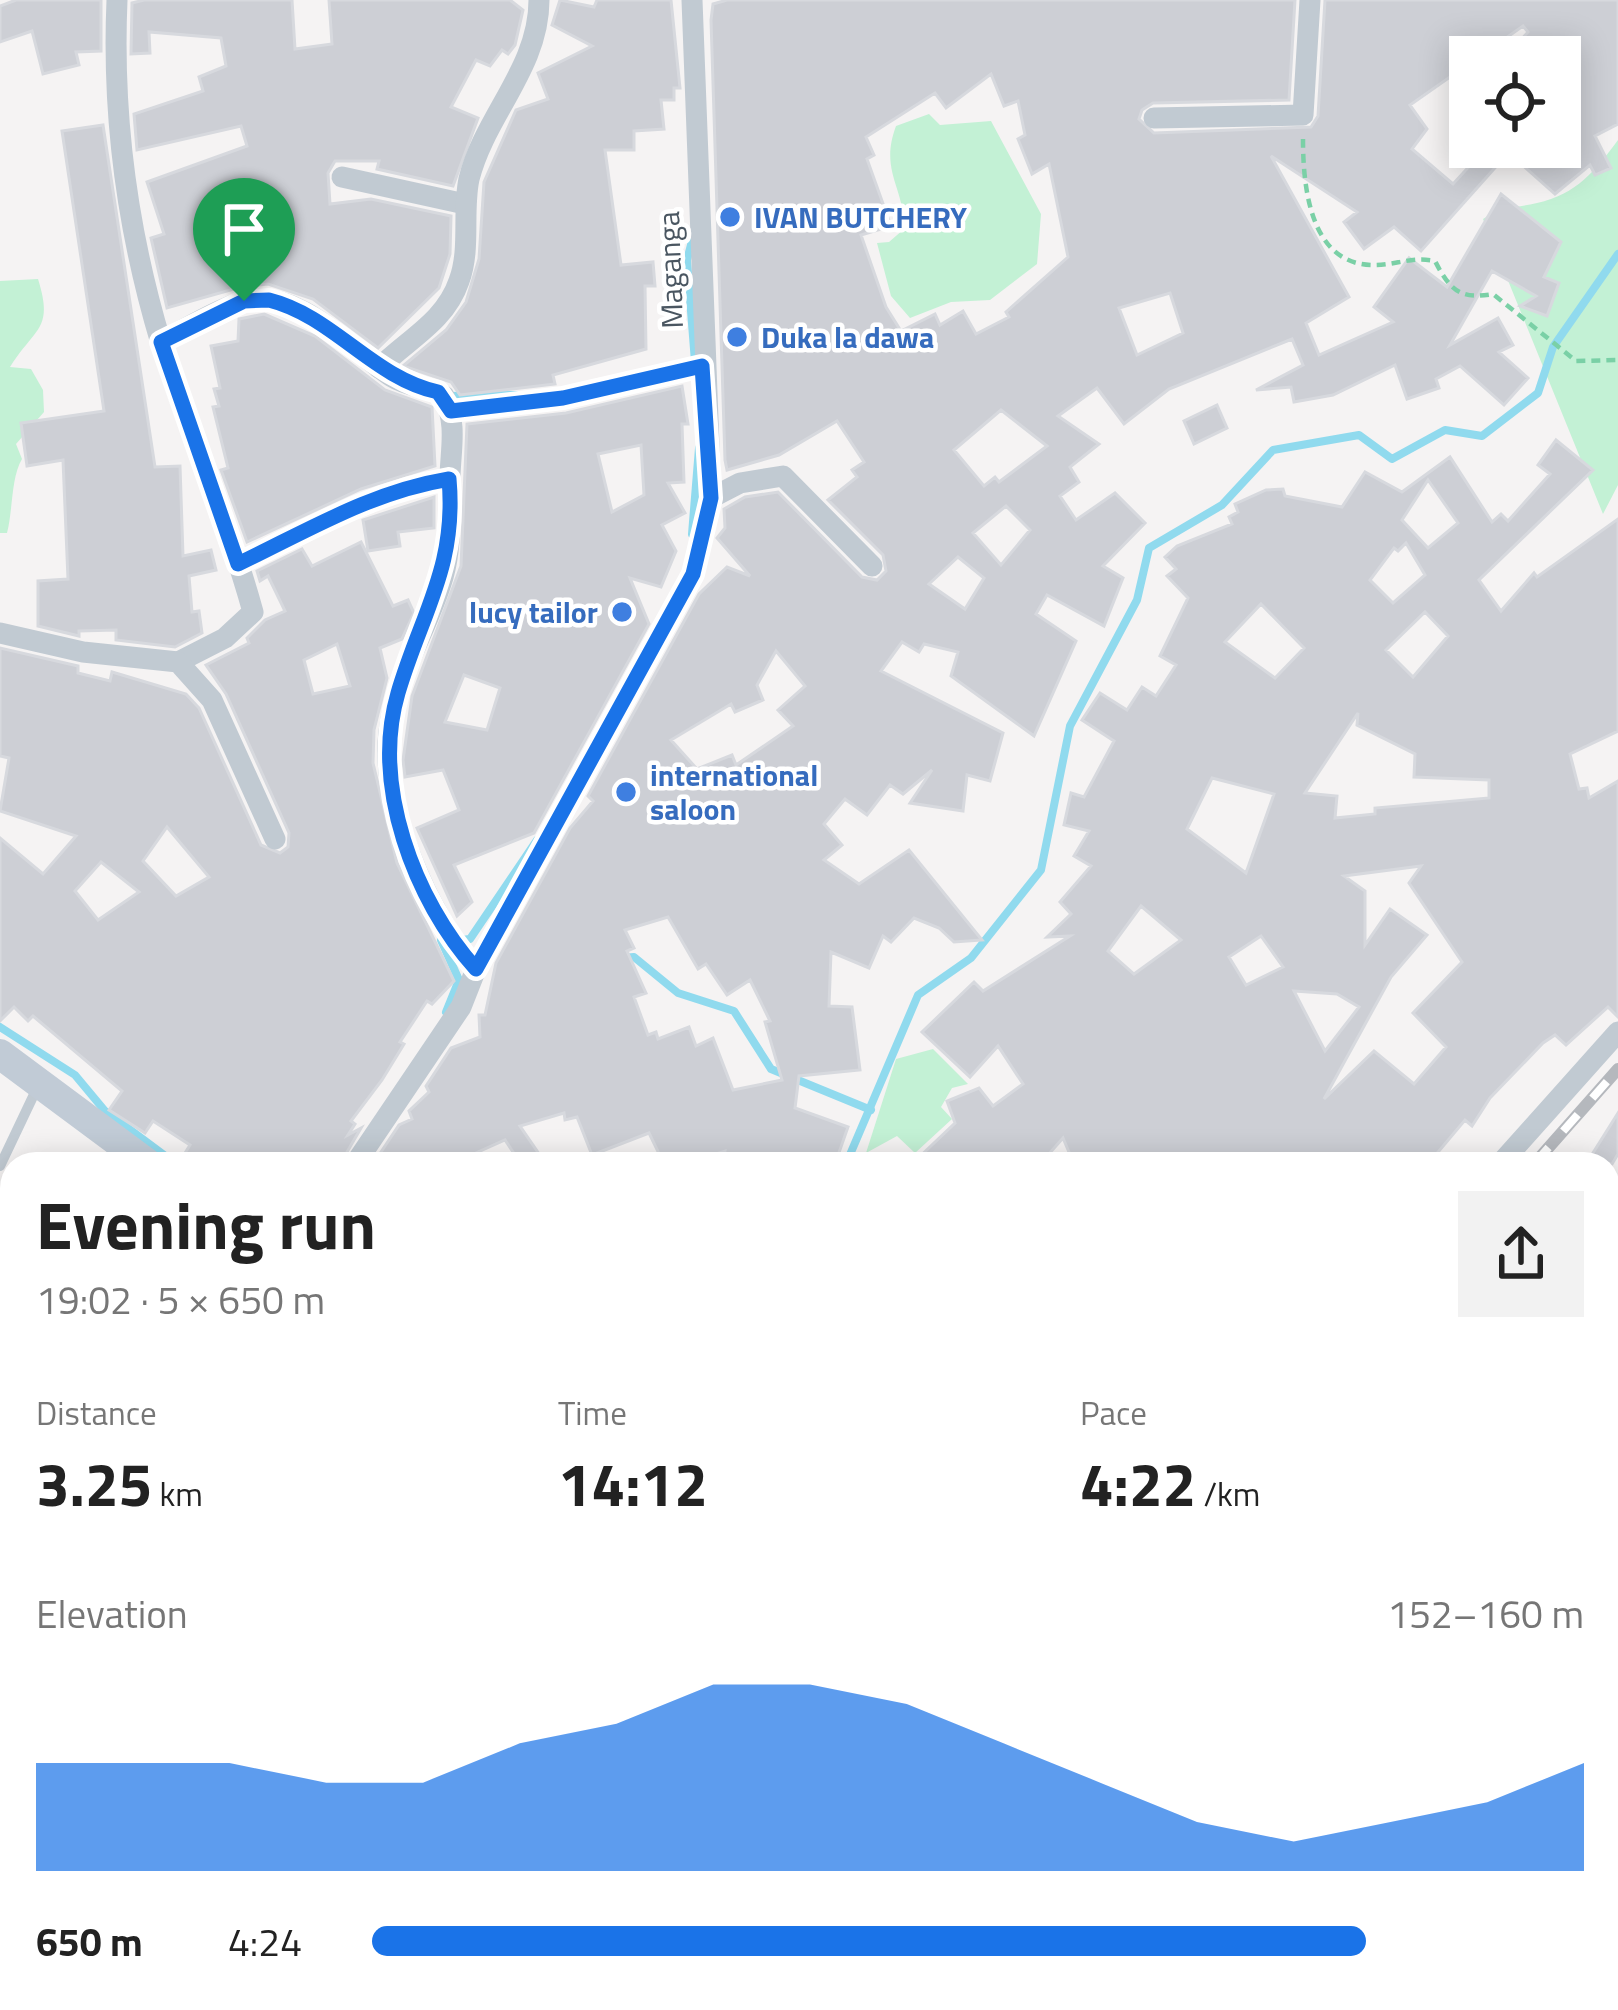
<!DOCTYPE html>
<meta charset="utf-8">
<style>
:root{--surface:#fff;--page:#f2f2f2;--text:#222;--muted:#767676;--accent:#1a73e8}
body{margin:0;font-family:"Titillium Web",sans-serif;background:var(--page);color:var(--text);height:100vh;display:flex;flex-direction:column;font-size:45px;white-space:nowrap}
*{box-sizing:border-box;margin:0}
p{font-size:39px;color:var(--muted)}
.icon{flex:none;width:66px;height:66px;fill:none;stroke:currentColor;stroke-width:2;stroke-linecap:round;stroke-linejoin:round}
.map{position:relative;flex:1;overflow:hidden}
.sheet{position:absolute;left:0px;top:1152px;width:1620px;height:858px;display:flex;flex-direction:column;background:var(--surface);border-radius:36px 36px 0 0;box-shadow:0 6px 30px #0003}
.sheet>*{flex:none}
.controls{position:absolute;left:1449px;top:36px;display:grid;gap:24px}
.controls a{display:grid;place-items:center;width:132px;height:132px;border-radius:0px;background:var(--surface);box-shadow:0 6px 30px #0003;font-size:60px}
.pin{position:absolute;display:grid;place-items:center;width:102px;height:102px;color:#fff;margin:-123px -51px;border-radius:50% 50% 50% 0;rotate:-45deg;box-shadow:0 0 12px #0007}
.pin .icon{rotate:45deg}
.round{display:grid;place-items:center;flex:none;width:126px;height:126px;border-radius:0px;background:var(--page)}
.headline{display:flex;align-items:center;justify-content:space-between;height:204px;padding:0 36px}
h1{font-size:66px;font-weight:700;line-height:90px}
.figures{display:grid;grid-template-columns:repeat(3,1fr);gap:18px;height:204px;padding:12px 36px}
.figures div{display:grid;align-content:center}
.figures b{font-size:60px;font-weight:700}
.figures small{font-size:33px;font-weight:400}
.figures p{font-size:33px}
.chart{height:336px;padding:24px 36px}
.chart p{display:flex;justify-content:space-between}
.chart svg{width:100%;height:216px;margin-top:12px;fill:var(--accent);opacity:.7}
ul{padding:0 36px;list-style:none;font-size:39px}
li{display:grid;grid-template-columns:192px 144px 1fr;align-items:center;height:90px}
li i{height:30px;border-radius:15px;background:var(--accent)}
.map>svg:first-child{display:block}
.education{fill:#e6e4e5}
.green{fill:#c3f1d5}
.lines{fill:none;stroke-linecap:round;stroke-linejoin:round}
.stream{stroke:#90daee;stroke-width:8}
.building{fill:#cdcfd5;stroke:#d7d9de;stroke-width:3;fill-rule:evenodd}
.path{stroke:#7ad0a6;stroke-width:4.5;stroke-dasharray:9 6;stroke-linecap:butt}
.lane{stroke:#c1cad2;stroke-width:10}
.street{stroke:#c1cad2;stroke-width:21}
.secondary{stroke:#c1cbd6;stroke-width:30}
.rail-casing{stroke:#b5b8bd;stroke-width:12}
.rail{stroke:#fff;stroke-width:8;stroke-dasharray:22;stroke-linecap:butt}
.route-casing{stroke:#fff;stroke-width:24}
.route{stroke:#1a73e8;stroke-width:15}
.shop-dot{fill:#3f7fe0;stroke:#fff;stroke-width:4.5}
.labels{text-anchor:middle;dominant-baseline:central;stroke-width:9;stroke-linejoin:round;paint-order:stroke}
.shop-label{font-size:30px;font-weight:bold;fill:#366cbe;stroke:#fff;text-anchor:start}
.street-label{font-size:30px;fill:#4a5661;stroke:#fff}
</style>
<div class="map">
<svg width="1618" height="2010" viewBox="0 0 1618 2010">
<rect width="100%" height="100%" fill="#f5f3f3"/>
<polygon class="education" points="0,1274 12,1283 12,1998 61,1998 55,2010 0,2010"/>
<g class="green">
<path d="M 929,114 L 940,125 L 991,121 L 1041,214 L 1037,264 L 990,300 L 951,302 L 910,318 L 891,296 L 877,243 L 889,242 L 904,229 C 905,187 879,172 896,126 Z"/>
<path d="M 1618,140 L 1618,485 L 1603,514 L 1483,219 C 1502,206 1516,208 1537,203 C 1577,194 1595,171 1618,140 Z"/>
<path d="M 38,279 C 54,330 35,327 10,367 L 31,369 L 43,390 L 44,412 L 16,444 L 22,459 C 11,477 13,510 7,533 L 0,533 L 0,281 Z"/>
<polygon points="933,1049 968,1084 952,1088 941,1107 952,1119 915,1153 897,1136 866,1153 896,1059"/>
<polygon points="1608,1241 1618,1243 1618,1580 1608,1599"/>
<polygon points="0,1374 12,1374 12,1894 0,1909"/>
</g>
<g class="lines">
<g class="stream">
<polyline points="692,241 687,260 695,362"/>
<polyline points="448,396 516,395"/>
<polyline points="692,534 699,448"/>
<polyline points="461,940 470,939 537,840"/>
<polyline points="622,958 634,957 678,993 734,1011 771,1069 871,1110"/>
<polyline points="446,1012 459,980 441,940 447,935"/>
<polyline points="0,1027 75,1075 105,1111 176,1164"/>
<polyline points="846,1164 918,995 971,958 1041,870 1070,726 1137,600 1149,548 1222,505 1273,450 1359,435 1392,459 1445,430 1482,436 1538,393 1553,347 1618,254"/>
<polyline points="413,1998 415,2010"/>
</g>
</g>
<g class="building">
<polygon points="16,0 101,0 101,51 76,52 79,65 43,74 32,31 0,42 0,6"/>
<polygon points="144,0 292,0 295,49 332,44 329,0 510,0 523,10 515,45 508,54 502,50 490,66 476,60 451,107 478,118 453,186 377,169 379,161 335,161 328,173 330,204 371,199 451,216 450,254 439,288 378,348 313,299 268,284 241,287 167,308 151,238 164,234 147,182 247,146 241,126 137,150 134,114 203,91 199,77 226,66 221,38 149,32 150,53 131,54 132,3"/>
<polygon points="560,0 594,7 597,0 671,0 680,88 674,88 674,100 661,100 664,129 634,131 634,150 605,150 621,265 653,262 655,286 645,286 646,349 553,375 555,384 460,395 451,382 403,366 446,330 466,302 479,259 484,182 516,110 548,99 538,73 592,46 552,25"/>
<path d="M 727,0 L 1295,0 L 1289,100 L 1153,103 L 1142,110 L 1139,119 L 1154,133 L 1311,127 L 1318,116 L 1325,0 L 1618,0 L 1618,124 L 1595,136 L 1611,168 L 1595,175 L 1590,165 L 1555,194 L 1519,162 L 1528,147 L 1560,147 L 1560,57 L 1505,57 L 1528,32 L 1523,26 L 1479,57 L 1470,57 L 1470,63 L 1410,105 L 1427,129 L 1412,149 L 1453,184 L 1487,147 L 1501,161 L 1421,251 L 1394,227 L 1364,249 L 1344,222 L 1357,212 L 1271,156 L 1349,297 L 1306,323 L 1319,355 L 1393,322 L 1374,307 L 1409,258 L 1447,287 L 1501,194 L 1561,242 L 1544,277 L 1559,283 L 1547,316 L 1520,306 L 1536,296 L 1492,271 L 1450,345 L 1498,318 L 1513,345 L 1499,352 L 1528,378 L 1504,405 L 1460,366 L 1436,379 L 1439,388 L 1407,399 L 1395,365 L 1333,395 L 1294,402 L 1291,387 L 1256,390 L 1303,365 L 1292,339 L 1169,389 L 1124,424 L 1097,388 L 1058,416 L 1099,444 L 1070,467 L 1079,482 L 1060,496 L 1076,520 L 1115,493 L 1145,523 L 1103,566 L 1123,578 L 1104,626 L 1047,595 L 1036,614 L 1076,641 L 1034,736 L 951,676 L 958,652 L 924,644 L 919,652 L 902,642 L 881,671 L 1003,733 L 990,781 L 967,775 L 963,811 L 910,803 L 932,770 L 903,794 L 890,785 L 867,815 L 845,799 L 824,824 L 842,845 L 824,860 L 859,884 L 909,850 L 982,940 L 954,942 L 939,928 L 914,918 L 891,942 L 883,936 L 869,968 L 831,952 L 829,1006 L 852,1007 L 860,1070 L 799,1076 L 795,1108 L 848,1127 L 835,1164 L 724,1164 L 725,1151 L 685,1164 L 664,1164 L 649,1133 L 592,1155 L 577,1117 L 565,1120 L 564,1113 L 520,1126 L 546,1164 L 521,1164 L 505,1140 L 467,1157 L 470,1164 L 373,1164 L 399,1125 L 412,1119 L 409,1111 L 429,1092 L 426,1086 L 451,1048 L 480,1037 L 479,1015 L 485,1015 L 496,963 L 570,828 L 593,801 L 588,796 L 699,594 L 727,567 L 750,576 L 717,538 L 725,528 L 724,509 L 745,497 L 778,492 L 862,577 L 877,580 L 886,571 L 883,555 L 828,500 L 857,477 L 852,470 L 864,462 L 837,421 L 779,455 L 727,470 L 725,460 L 711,20 L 713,4 ZM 991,74 L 1004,106 L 1018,101 L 1025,135 L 1018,139 L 1032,174 L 1049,164 L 1068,257 L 1006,312 L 1009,317 L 976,334 L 963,311 L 940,325 L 935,314 L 901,331 L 886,307 L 861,235 L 891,226 L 867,159 L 874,155 L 866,137 L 935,93 L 946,108 ZM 1170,293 L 1183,333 L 1137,355 L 1119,308 ZM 1001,410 L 1047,446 L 999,482 L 995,477 L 984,486 L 954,450 ZM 1006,506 L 1030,530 L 1001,565 L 973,533 ZM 958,557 L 984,578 L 965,609 L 929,584 ZM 776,651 L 805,686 L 778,710 L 793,726 L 736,765 L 732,755 L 697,769 L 671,740 L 731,704 L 735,712 L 763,700 L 757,685 ZM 668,917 L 698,969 L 706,964 L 727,995 L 750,980 L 770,1021 L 765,1022 L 782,1080 L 733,1090 L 713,1038 L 696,1046 L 689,1027 L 658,1039 L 656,1032 L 648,1035 L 634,997 L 646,993 L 627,951 L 634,948 L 625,930 Z"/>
<polygon points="103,125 155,467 180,466 183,556 211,550 216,570 189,576 192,612 199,611 202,633 175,647 116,640 116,630 79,631 79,636 38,626 38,581 68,579 63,460 27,466 21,423 104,411 62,131"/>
<polygon points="264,314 315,336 385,390 432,407 435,466 361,489 247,542 221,470 228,468 213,407 219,406 214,389 220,388 211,346 238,341 239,319"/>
<path d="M 682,386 L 688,424 L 682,424 L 684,482 L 668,483 L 685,513 L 662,525 L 676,551 L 661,587 L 630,578 L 649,624 L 534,833 L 454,865 L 472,902 L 457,916 L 417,828 L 459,810 L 443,770 L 405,777 L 403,760 L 412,696 L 461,566 L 467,424 L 566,413 ZM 641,445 L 644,495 L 612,512 L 598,454 ZM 464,675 L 500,688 L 487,730 L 445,722 Z"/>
<polygon points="1217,405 1227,428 1194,444 1184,421"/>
<path d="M 1556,440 L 1593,470 L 1479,580 L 1501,611 L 1534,573 L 1537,577 L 1618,519 L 1618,731 L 1570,754 L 1579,789 L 1587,788 L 1589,798 L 1618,781 L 1618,1017 L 1608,1007 L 1566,1045 L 1555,1035 L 1543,1043 L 1490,1098 L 1472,1126 L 1465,1120 L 1428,1164 L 1074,1164 L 1063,1138 L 1040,1164 L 912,1164 L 955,1123 L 947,1101 L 979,1088 L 993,1106 L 1023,1084 L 998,1046 L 970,1077 L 922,1032 L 974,982 L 983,991 L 1070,936 L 1047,937 L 1071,914 L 1060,902 L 1091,866 L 1074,856 L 1089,831 L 1064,825 L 1071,793 L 1084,797 L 1114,741 L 1082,720 L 1100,693 L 1127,710 L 1142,687 L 1156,696 L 1176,665 L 1160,656 L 1188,598 L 1167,576 L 1176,569 L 1165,557 L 1177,546 L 1232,524 L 1229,517 L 1238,512 L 1235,504 L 1266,490 L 1283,489 L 1285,496 L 1342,507 L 1365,472 L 1402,492 L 1450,457 L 1492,522 L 1501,514 L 1508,521 L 1550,474 L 1538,465 ZM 1428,480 L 1458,523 L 1428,548 L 1402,520 ZM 1406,543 L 1425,575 L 1393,603 L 1370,580 L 1394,548 L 1398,551 ZM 1261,604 L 1304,648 L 1275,678 L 1225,642 ZM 1425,612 L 1448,636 L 1413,677 L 1386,650 ZM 1358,713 L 1357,725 L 1415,754 L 1414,777 L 1489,780 L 1489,798 L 1375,808 L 1375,814 L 1335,818 L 1337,796 L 1305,793 ZM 1212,778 L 1274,794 L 1246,873 L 1187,829 ZM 1421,866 L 1409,883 L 1462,962 L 1413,1013 L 1446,1047 L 1414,1084 L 1374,1051 L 1324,1099 L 1391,977 L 1427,935 L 1390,909 L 1365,945 L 1365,891 L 1344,876 ZM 1141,906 L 1181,940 L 1134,974 L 1108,951 ZM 1261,936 L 1283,967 L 1246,985 L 1229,957 ZM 1294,991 L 1337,994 L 1359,1007 L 1325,1051 Z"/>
<polygon points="434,497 434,528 398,532 400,546 368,551 363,520"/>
<path d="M 361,542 L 393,606 L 408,600 L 414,613 L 402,639 L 380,648 L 387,678 L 374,730 L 373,763 L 397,863 L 454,981 L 432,1004 L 427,1001 L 400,1042 L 404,1044 L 382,1080 L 351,1121 L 355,1124 L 348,1135 L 361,1128 L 340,1164 L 203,1164 L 185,1153 L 190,1145 L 153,1121 L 145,1133 L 109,1110 L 122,1091 L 33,1016 L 28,1021 L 14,1007 L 0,1021 L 0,838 L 43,874 L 76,836 L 0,811 L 9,758 L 0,756 L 0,648 L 78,666 L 78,673 L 110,681 L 112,672 L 186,694 L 199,708 L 261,845 L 280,853 L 288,847 L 289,833 L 226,694 L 206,665 L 249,643 L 247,638 L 265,620 L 285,611 L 268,576 L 260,581 L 257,571 L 302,549 L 312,566 ZM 337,644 L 350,686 L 313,694 L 304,660 ZM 167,827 L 209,877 L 176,896 L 143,861 ZM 101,862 L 139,892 L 98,920 L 75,891 Z"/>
<polygon points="1618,1113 1618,1154 1612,1164 1586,1164"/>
</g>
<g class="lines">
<g class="path">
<path d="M 1303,139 C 1303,184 1309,263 1371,265 C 1394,266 1411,256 1435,261 C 1450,290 1460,300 1493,294 L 1576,361 L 1618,360"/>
<polyline points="833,2010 843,1998"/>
</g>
<polyline class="lane" points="0,1166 38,1086"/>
<g class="street">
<path d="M 117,0 C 112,115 128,233 161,343 C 189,434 228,521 253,612 L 225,638 L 178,662"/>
<polyline points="1154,118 1303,115 1310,0"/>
<polyline points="342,177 465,204"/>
<path d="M 161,342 C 183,330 222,307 245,301 C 299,287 352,351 392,377 C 408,387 428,387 444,396 C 457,425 451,446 450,476 C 448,511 453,542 443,577 C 428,629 395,677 389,732 C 380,805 429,916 476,969"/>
<path d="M 379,368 C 408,339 445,322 459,281 C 471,249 462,212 469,179 C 485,115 539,68 539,0"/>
<polyline points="451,411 563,398 702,366"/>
<polyline points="711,498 740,483 783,476 872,566"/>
<path d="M 237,564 C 308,530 371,492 449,479"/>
<polyline points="0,633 83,652 178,662 212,700 275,839"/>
<polyline points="355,1164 461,1007 476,969 693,574 711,498 692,0"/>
<polyline points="1500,1164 1618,1032"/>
<polyline points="1608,1708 1618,1698"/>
<polyline points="739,2010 751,1998"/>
<polyline points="1412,2010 1417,1998"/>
</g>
<g class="secondary">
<polyline points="0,1054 148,1164"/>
<polyline points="1265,1998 1287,2010"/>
<polyline points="76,2010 82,1998"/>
</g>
<g class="rail-casing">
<g id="rail">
<polyline points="1534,1164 1618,1069"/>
<polyline points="791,2010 802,1998"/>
</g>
</g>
<use href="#rail" class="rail"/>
</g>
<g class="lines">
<g class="route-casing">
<path id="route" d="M 269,300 C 333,316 373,378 438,392 L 451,411 L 563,398 L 702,366 L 711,498 L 693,574 L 476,969 C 414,900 371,785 398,693 C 421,614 457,567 449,479 C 371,492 309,530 238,564 L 161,342 L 244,301 Z"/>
</g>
<use href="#route" class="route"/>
</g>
<g class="shop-dot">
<circle cx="730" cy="217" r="12"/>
<circle cx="737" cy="337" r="12"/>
<circle cx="622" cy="612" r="12"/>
<circle cx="626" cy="792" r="12"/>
</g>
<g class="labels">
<g class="shop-label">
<text x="754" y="217">IVAN BUTCHERY</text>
<text x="761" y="337">Duka la dawa</text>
<text x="598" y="612" text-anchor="end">lucy tailor</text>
<text x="650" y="775">international<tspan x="650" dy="34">saloon</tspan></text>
</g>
<g class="street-label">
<text transform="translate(670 270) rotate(-92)">Maganga</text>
</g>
</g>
</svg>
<div class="controls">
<a><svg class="icon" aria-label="locate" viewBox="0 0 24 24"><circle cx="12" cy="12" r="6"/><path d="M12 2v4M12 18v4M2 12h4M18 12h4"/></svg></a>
</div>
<div class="pin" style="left:244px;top:301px;background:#1e9e55"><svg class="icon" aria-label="arrive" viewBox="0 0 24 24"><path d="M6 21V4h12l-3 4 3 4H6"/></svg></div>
<section class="sheet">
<div class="headline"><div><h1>Evening run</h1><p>19:02 · 5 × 650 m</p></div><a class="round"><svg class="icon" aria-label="share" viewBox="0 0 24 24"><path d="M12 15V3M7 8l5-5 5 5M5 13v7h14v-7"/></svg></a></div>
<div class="figures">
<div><p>Distance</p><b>3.25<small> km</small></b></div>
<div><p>Time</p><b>14:12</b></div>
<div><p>Pace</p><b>4:22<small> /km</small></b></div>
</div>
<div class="chart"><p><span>Elevation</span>152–160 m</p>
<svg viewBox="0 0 160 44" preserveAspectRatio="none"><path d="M0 44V22L10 22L20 22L30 26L40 26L50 18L60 14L70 6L80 6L90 10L100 18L110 26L120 34L130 38L140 34L150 30L160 22V44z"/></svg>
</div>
<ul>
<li><b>650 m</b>4:24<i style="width:82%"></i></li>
</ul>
</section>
</div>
